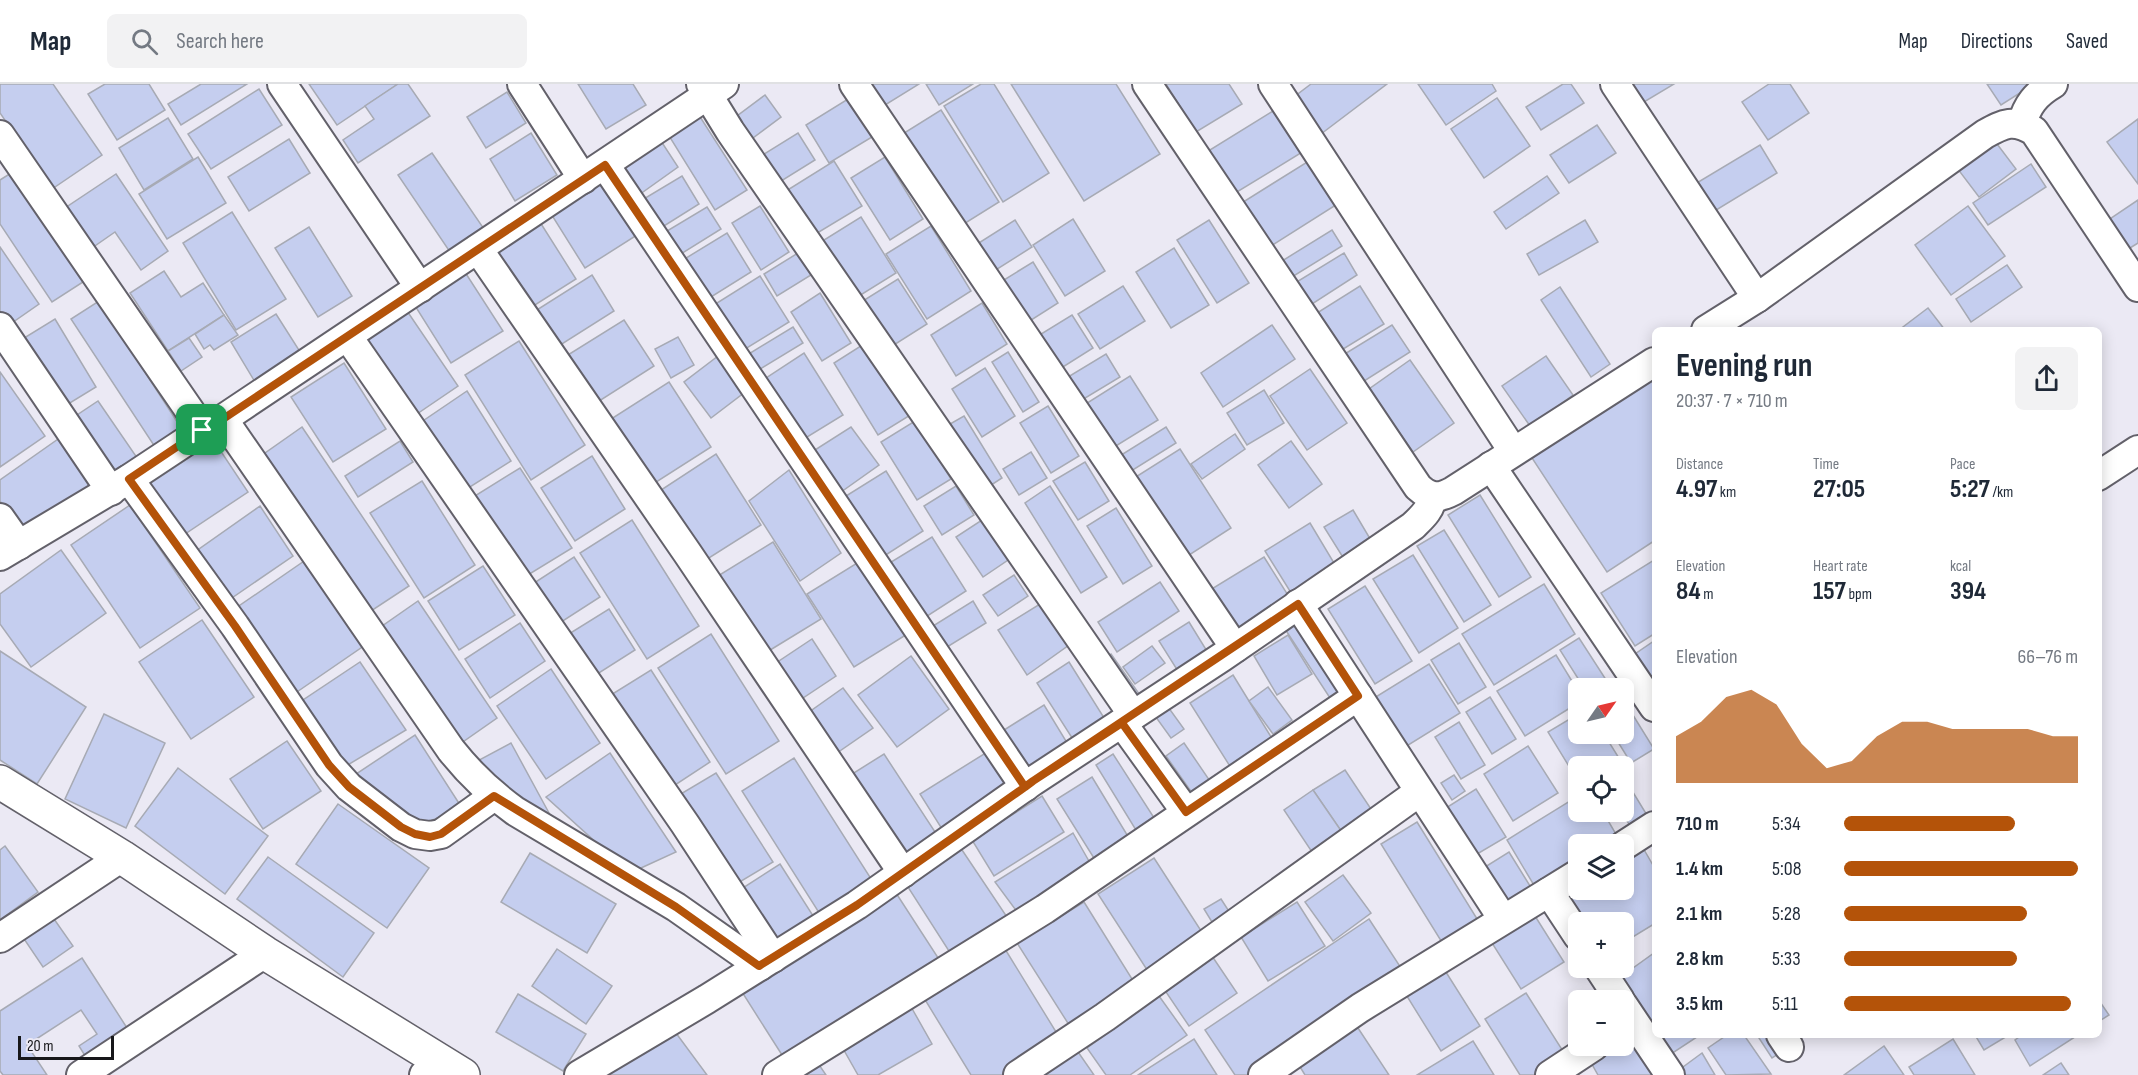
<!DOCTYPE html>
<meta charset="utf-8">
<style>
:root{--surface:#fff;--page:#f2f2f3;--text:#1f2937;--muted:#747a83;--line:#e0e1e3;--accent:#b45309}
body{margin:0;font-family:"Sofia Sans Condensed",sans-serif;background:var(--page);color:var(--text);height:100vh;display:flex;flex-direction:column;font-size:22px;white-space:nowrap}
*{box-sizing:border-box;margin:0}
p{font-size:20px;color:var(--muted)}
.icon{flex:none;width:33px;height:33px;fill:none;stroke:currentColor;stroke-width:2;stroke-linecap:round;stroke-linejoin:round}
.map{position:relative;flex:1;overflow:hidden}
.drawer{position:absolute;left:1652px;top:243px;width:450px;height:711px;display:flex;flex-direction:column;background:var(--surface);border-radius:9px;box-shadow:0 3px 15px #0003}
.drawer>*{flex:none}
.needle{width:39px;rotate:56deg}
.controls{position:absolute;left:1568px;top:594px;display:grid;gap:12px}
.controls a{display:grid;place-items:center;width:66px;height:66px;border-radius:9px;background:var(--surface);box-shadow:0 3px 15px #0003;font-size:30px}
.scale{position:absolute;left:18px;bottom:15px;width:96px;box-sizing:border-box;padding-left:6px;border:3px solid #17171a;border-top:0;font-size:16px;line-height:21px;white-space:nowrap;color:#17171a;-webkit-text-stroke:4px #ebe9f4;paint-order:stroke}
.pin{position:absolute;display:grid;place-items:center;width:51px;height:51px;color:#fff;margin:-26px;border-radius:12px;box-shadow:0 3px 9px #0006}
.round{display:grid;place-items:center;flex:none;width:63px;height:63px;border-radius:9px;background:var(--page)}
.head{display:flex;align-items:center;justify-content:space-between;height:102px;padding:0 24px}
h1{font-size:33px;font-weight:700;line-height:45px}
.figures{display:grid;grid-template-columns:repeat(3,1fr);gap:9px;height:102px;padding:6px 24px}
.figures div{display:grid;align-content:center}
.figures b{font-size:26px;font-weight:700}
.figures small{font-size:16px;font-weight:400}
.figures p{font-size:16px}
.chart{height:168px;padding:12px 24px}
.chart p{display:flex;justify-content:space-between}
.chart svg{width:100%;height:108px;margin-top:6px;fill:var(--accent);opacity:.7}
ul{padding:0 24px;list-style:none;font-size:20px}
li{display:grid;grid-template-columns:96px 72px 1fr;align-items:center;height:45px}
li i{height:15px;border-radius:8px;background:var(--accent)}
header{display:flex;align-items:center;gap:36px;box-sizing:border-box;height:84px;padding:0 30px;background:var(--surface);border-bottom:2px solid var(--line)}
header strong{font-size:28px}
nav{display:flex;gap:33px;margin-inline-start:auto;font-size:21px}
.search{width:420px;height:54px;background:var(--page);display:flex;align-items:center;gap:15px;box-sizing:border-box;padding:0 21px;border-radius:9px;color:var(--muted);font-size:22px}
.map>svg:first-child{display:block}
.building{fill:#c5ceef;stroke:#a7aab4;stroke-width:1.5}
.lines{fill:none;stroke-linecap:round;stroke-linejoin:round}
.street-casing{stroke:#63616a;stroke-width:32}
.secondary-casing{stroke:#63616a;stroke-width:36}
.street{stroke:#fff;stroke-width:28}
.secondary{stroke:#fff;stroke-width:33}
.route-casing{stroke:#fff;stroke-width:12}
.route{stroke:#b45309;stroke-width:8}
</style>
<header>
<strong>Map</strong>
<div class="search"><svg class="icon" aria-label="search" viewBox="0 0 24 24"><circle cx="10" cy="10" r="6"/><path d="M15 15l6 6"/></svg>Search here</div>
<nav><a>Map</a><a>Directions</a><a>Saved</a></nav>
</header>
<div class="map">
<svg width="2138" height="991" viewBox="0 0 2138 991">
<rect width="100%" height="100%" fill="#ebe9f4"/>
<g class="building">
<polygon points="0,0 53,0 102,71 52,105 0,29"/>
<polygon points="105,0 149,0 165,26 117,56 88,10"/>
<polygon points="201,0 247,0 181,41 168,20"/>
<polygon points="309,0 398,0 337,41"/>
<polygon points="398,0 408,0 430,32 358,79 343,56 374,35 365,22"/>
<polygon points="578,0 633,0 646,21 606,45"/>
<polygon points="861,0 919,0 877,26"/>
<polygon points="926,0 973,0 939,21"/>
<polygon points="981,0 994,0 1049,89 1003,118 944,22"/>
<polygon points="1011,0 1116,0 1160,70 1084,117"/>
<polygon points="1166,0 1229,0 1242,20 1196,48"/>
<polygon points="1311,0 1387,0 1317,53 1290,16"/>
<polygon points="1418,0 1492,0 1496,7 1446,41"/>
<polygon points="1563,0 1571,0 1584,19 1541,46 1526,23"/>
<polygon points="1627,0 1674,0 1639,21"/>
<polygon points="1769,0 1790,0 1809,29 1768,56 1742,18"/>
<polygon points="1987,0 2034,0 2001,21"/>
<polygon points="259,5 282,41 211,85 188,50"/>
<polygon points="507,8 526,39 486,64 467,33"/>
<polygon points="765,11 781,33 753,54 737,32"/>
<polygon points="1497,14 1530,62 1484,94 1451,45"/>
<polygon points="848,15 872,53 829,79 806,41"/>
<polygon points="1278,24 1304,67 1232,111 1205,69"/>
<polygon points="695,25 747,106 715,126 666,47"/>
<polygon points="941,26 999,118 959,143 901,51"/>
<polygon points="168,34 193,75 144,106 119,64"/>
<polygon points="2138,35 2138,100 2107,58"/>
<polygon points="1597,41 1616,69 1569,99 1550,71"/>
<polygon points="531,49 557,91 515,117 490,75"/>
<polygon points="798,49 815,76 778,99 761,72"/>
<polygon points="1991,52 2016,85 1979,113 1954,80"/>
<polygon points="659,54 678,83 636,113 616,83"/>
<polygon points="289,55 310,89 249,127 228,93"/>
<polygon points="1760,61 1777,89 1708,131 1690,103"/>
<polygon points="432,69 484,145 450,168 398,91"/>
<polygon points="198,73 226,119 167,155 139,110"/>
<polygon points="885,73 923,135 890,156 851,94"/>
<polygon points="1312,75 1339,119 1268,164 1240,120"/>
<polygon points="834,77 862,122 814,151 786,107"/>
<polygon points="2031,80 2046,103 1988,141 1973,119"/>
<polygon points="11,89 83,198 52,218 0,140 0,96"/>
<polygon points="116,90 168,167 141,186 115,148 89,166 62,126"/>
<polygon points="600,92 637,151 585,184 548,125"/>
<polygon points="682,92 699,120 656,147 637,119"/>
<polygon points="1547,92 1559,109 1506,145 1494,128"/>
<polygon points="2138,116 2138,159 2122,169 2101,141"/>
<polygon points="760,122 789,168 761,186 732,139"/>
<polygon points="1968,122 2005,172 1951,211 1915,161"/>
<polygon points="707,123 721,145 676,173 662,150"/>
<polygon points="232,128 286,215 236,246 183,159"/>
<polygon points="861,133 896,189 851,217 816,161"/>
<polygon points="538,135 576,195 527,226 489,168"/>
<polygon points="1073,135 1105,187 1065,212 1033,161"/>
<polygon points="1015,136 1032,163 991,189 974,162"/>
<polygon points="1209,136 1249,199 1217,219 1177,156"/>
<polygon points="1585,136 1598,158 1539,191 1527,170"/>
<polygon points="931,142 971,207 927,235 886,170"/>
<polygon points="309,143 352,212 318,233 275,164"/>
<polygon points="1332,146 1342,162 1292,193 1282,177"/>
<polygon points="727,149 751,188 703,218 678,179"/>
<polygon points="0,163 39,220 6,243 0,235"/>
<polygon points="1174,164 1209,221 1171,244 1136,188"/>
<polygon points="798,169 811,191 777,212 764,190"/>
<polygon points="1344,169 1357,191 1309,222 1295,199"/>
<polygon points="1033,178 1058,219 1025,240 999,199"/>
<polygon points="2007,181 2022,203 1971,238 1956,215"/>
<polygon points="461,182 503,247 451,279 412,217"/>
<polygon points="164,187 181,213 203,199 224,231 168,267 130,209"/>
<polygon points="592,191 614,227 554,265 532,229"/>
<polygon points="760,192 789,238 737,270 709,224"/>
<polygon points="898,195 927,240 886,266 858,220"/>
<polygon points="1123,202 1145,237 1100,265 1078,230"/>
<polygon points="1360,202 1384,240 1340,267 1317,229"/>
<polygon points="1560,203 1610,280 1591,293 1541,216"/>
<polygon points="820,209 851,259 822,277 791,228"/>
<polygon points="99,217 185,350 157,366 71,235"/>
<polygon points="982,219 1007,260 956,292 931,251"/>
<polygon points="405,224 458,302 411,334 358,253"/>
<polygon points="1928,224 1945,246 1899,246"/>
<polygon points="276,230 304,274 258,303 231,258"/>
<polygon points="224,231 238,251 214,266 210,261 204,265 195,250"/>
<polygon points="1072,231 1093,264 1055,288 1033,255"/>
<polygon points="55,235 96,303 60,325 16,259"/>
<polygon points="624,236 654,282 593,321 563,274"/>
<polygon points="1272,241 1295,275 1223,323 1201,289"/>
<polygon points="1392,241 1410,268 1361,299 1343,271"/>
<polygon points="793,243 803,259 757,287 747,271"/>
<polygon points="678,253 694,281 671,294 655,265"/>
<polygon points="189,254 202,273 181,287 168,267"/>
<polygon points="519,257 585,361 531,396 465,291"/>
<polygon points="867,258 912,330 878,351 834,279"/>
<polygon points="1008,268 1039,318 1023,328 992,278"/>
<polygon points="722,269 749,305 711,334 684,298"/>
<polygon points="804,269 843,331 799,358 760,298"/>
<polygon points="1106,270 1120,293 1077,319 1063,296"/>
<polygon points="1546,272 1573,311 1530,342 1502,302"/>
<polygon points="1410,276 1454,339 1413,368 1369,305"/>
<polygon points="344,279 386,345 333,378 291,313"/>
<polygon points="985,284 1015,332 982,353 952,305"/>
<polygon points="1310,285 1347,339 1307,366 1270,312"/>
<polygon points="0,288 45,352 0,383"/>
<polygon points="1130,292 1158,336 1111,365 1084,321"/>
<polygon points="1654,293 1654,457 1607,488 1532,374"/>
<polygon points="669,298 711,363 650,402 608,337"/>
<polygon points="1264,306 1284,339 1247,361 1227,329"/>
<polygon points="467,307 511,377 462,408 417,341"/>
<polygon points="98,317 142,381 111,402 68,337"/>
<polygon points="1048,322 1079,372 1051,389 1020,339"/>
<polygon points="964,332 1002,394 982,407 943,344"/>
<polygon points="915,337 951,395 917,416 881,358"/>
<polygon points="302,343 409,502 365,531 258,374"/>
<polygon points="851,343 879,381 834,413 807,371"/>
<polygon points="1166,343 1176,359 1128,389 1118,373"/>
<polygon points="1235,350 1245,365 1202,395 1191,380"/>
<polygon points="61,353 95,403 20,450 0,417 0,396"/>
<polygon points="214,357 248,408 179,454 143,404"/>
<polygon points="400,357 413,378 358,413 345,392"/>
<polygon points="1291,357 1322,400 1289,424 1258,381"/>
<polygon points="1180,365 1231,444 1183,475 1131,396"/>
<polygon points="1031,368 1047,394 1019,411 1003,385"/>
<polygon points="716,370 761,441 701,479 655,410"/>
<polygon points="592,372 625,425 575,457 541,404"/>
<polygon points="1085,378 1109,417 1078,436 1053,397"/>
<polygon points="520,384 572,464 523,494 470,415"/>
<polygon points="789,386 841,469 800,497 749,417"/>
<polygon points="886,387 923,447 878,476 838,417"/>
<polygon points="422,397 475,481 424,514 370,429"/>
<polygon points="956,402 974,431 942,451 924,422"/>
<polygon points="1050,402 1107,493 1081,509 1025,419"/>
<polygon points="1480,411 1531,493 1499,513 1448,431"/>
<polygon points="130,421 200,524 140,564 71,461"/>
<polygon points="260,422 293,472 226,518 192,470"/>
<polygon points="1116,424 1152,482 1123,500 1087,442"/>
<polygon points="1353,426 1372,458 1344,475 1324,443"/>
<polygon points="985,434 1011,474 983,493 956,453"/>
<polygon points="632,436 699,542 647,575 580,469"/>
<polygon points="1310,439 1337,484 1293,512 1265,467"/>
<polygon points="1444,446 1491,521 1464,538 1417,462"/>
<polygon points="932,453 966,507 918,538 883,483"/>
<polygon points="773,458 821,535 762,571 713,495"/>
<polygon points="61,466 106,529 31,583 0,540 0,510"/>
<polygon points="1413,471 1458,544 1419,569 1373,495"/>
<polygon points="310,473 368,559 291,612 233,526"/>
<polygon points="574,473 600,513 555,542 528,503"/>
<polygon points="1264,473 1291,516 1237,550 1210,506"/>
<polygon points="862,476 909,549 854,583 807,510"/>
<polygon points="1654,476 1654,550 1635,562 1601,509"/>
<polygon points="483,482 515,531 459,566 428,517"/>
<polygon points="1014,491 1028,512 998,532 983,511"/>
<polygon points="1160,498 1179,527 1117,568 1098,538"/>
<polygon points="1544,500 1575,550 1494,601 1462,550"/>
<polygon points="1365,502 1412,577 1375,600 1328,525"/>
<polygon points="418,517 497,634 457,662 375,547"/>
<polygon points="973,517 986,539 939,568 925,547"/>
<polygon points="1040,520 1069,561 1027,591 998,546"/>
<polygon points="609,525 635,566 591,594 564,553"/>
<polygon points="1299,530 1347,603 1330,614 1283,542"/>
<polygon points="202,536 254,613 191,655 139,578"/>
<polygon points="1189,538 1210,572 1181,592 1159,557"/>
<polygon points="520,539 545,577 490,614 465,575"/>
<polygon points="711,550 779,657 726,690 658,584"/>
<polygon points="1288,551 1312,590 1277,611 1254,572"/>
<polygon points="1579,554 1610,602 1606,604 1584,604 1560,566"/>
<polygon points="812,555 836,592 794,620 770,583"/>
<polygon points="1654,557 1654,598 1635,570"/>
<polygon points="1459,559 1486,603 1458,620 1431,576"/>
<polygon points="1152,562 1165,579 1135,600 1123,583"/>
<polygon points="0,567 86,623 37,700 0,676"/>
<polygon points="1111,570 1142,614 1132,620 1103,577"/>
<polygon points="1556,571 1578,607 1578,619 1525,652 1497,607"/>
<polygon points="911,572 949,625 897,663 858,611"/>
<polygon points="360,578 406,646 341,685 297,620"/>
<polygon points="1069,578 1106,637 1074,657 1037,599"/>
<polygon points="1429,580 1460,629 1397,668 1366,619"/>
<polygon points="551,585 600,659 546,695 497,622"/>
<polygon points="651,586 710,678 669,705 606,614"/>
<polygon points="1233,591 1276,661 1233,687 1190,619"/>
<polygon points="1268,603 1292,636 1273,650 1249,617"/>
<polygon points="843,604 873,644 834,671 805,631"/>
<polygon points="1490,613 1516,655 1492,670 1466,628"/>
<polygon points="1623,615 1654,665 1631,679 1613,650 1623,650"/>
<polygon points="1163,616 1184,645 1171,654 1150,625"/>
<polygon points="1044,621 1069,662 1030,688 1004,646"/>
<polygon points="104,630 165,659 126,744 65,715"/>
<polygon points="1578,630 1578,650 1604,650 1622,679 1617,682 1578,682 1578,697 1548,648"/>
<polygon points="1459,638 1485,681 1461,695 1435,653"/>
<polygon points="415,651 462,724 418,742 356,690"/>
<polygon points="287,657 321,707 263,745 230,695"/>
<polygon points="511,659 549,729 522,725 470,681"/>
<polygon points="1184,659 1212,700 1195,713 1166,672"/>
<polygon points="1528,662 1558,709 1513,737 1484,690"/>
<polygon points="992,665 1014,700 942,745 920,710"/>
<polygon points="610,669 676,768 630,789 546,713"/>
<polygon points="884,670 939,754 904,777 849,692"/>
<polygon points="1113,670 1158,740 1139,751 1096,681"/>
<polygon points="794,674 875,801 823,835 742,707"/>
<polygon points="178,684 268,752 225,810 135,742"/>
<polygon points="1345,686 1377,734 1346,754 1313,706"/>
<polygon points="716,689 773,778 733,802 674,714"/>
<polygon points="1454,691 1465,707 1452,716 1441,699"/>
<polygon points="1623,692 1650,736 1633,746 1621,728 1623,728"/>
<polygon points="1092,693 1132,759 1097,779 1057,715"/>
<polygon points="1476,705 1506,753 1467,776 1438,729"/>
<polygon points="1313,706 1346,754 1316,774 1284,726"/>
<polygon points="1042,712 1064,748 994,792 972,756"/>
<polygon points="1578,712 1578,728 1603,728 1620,757 1614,760 1578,760 1578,783 1538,808 1507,756"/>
<polygon points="338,720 429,784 387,844 296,780"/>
<polygon points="1417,738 1479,838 1443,860 1381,760"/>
<polygon points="1073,749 1094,786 1018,829 995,798"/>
<polygon points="1639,757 1654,783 1654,840 1623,859 1623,838 1578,838 1558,809 1578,806 1623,806 1623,767"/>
<polygon points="958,760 1013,842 956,878 906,800"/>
<polygon points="5,762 38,808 0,836 0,766"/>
<polygon points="1509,768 1535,810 1504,830 1477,788"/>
<polygon points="530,769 616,820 587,869 501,818"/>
<polygon points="268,773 374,849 343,893 237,815"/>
<polygon points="1154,774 1207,856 1151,892 1098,810"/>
<polygon points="780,780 817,838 773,867 735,809"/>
<polygon points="1343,791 1371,829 1333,857 1305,818"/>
<polygon points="896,809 944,883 789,982 742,908"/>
<polygon points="1221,815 1232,832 1215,843 1204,825"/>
<polygon points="1084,818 1137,903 1071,944 1017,859"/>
<polygon points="1297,818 1325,862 1268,897 1241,853"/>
<polygon points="47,825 73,862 43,883 18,846"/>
<polygon points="1535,832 1564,878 1521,905 1492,859"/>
<polygon points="1369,835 1403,887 1249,991 1235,991 1205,946"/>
<polygon points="557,865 612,902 586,940 532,902"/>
<polygon points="1005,865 1061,956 1004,991 971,991 924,914"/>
<polygon points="1654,869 1654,951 1700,951 1665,974 1615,897"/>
<polygon points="1212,872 1237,909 1189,942 1164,905"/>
<polygon points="82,874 129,947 87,975 79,962 97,950 81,926 27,961 47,991 3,991 0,987 0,927"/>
<polygon points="1444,885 1480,942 1441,967 1405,909"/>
<polygon points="1526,909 1568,975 1542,991 1520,991 1485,935"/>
<polygon points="518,910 586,950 563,987 496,948"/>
<polygon points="1159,912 1187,951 1130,991 1106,991 1087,964"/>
<polygon points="2098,915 2109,931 2098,938"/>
<polygon points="910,921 932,960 878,991 858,991 841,961"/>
<polygon points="1356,941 1389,991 1305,991 1297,978"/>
<polygon points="673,945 707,991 603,991"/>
<polygon points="1631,950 1657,991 1598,991 1589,975 1611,962 1623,962 1623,954"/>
<polygon points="1727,951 1744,951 1771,990 1726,991 1708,964"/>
<polygon points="1757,951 1773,951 1783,967 1772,974"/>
<polygon points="1975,951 2009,951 1984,966"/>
<polygon points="2022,951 2078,951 2030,982 2015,956"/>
<polygon points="1194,955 1217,991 1138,991"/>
<polygon points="1953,955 1975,991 1914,991 1909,983"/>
<polygon points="1473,957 1494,991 1417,991"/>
<polygon points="1884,962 1904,991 1844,991"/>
<polygon points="1076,965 1094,991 1038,991"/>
<polygon points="1702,969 1715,991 1682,991 1679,986"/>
<polygon points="813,972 826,991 796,991"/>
<polygon points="2061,979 2069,991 2043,991"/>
</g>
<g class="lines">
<g class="street-casing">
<g id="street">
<polyline points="282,0 420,204"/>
<polyline points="522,0 583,95"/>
<polyline points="701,0 730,47 1133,631"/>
<polyline points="854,0 1235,564"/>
<path d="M 1147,0 L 1418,403 C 1430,414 1438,415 1453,407 L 1654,278"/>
<polyline points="1273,0 1513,367"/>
<polyline points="1615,0 1757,214"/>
<path d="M 2022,40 C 2027,21 2036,10 2053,0"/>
<polyline points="0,51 203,346"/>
<polyline points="605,81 1025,703"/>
<polyline points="478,165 688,470 903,789"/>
<polyline points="0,243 111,407"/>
<path d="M 1706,246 L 1757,214 L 1985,50 C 2005,39 2013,35 2034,47 L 2138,203"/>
<polyline points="348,253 685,740 773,874"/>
<path d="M 223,335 L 451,666 C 470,690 490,709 515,727 L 676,823 L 760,882"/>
<polyline points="1491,382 1654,623"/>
<polyline points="2098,392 2138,366"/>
<polyline points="129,395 235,542 329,681 349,703 401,743 415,750 430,752 441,750 494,712"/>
<polyline points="0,434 19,461"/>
<polyline points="0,472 129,395 203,346 223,335 724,0"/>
<polyline points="1298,520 1503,835"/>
<polyline points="1122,639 1186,728"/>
<polyline points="1623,762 1654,742"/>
<polyline points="1549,808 1578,852"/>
<polyline points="0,854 122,773"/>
<polyline points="1599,884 1620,916"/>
<polyline points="1623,921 1670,991"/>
<polyline points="1781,951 1789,963"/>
<polyline points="81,991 265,869"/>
<polyline points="424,991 442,979"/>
<path d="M 579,991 L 707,915 L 857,821 L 1033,697 L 1222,573 L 1413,442 C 1421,434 1431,426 1432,413"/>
<polyline points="777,991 1045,825 1358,612"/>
<polyline points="1018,991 1105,933 1419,708"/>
<polyline points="1263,991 1360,924 1578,790"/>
<polyline points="1550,991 1594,962"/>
</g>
</g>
<g class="secondary-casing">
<polyline id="secondary" points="0,698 122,773 265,869 463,991"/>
</g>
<use href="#street" class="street"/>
<use href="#secondary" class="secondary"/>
</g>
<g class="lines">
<g class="route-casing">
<polyline id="route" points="202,346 129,395 235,542 329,681 349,703 401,743 415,750 430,753 441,750 494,712 676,823 759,882 857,821 1025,703 1033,697 1122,639 1186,728 1358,612 1298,520 1033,697 1025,703 605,81 223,335 202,346"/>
</g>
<use href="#route" class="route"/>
</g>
</svg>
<div class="controls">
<a><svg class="needle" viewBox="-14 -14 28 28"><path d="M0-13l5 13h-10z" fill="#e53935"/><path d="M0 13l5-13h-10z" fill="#747a83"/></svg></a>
<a><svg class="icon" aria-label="locate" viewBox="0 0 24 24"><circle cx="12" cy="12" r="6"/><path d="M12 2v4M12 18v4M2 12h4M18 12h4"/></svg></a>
<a><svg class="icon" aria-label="layers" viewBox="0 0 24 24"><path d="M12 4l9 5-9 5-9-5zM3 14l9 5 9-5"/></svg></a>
<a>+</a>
<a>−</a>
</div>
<div class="scale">20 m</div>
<div class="pin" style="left:202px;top:346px;background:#1e9e55"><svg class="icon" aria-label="arrive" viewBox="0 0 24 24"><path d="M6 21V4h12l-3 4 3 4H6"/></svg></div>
<section class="drawer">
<div class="head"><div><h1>Evening run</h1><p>20:37 · 7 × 710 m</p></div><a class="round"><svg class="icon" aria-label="share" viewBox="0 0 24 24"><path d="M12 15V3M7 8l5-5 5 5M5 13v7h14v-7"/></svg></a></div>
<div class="figures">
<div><p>Distance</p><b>4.97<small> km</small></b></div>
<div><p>Time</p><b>27:05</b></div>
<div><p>Pace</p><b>5:27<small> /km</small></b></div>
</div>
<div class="figures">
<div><p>Elevation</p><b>84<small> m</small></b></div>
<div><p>Heart rate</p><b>157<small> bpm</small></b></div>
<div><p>kcal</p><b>394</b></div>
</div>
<div class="chart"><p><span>Elevation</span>66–76 m</p>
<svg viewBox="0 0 160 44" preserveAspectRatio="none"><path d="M0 44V25L10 19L20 9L30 6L40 12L50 28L60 38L70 35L80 25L90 19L100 19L110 22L120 22L130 22L140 22L150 25L160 25V44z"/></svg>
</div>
<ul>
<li><b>710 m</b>5:34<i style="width:73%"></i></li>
<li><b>1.4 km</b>5:08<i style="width:100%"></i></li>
<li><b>2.1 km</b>5:28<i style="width:78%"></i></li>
<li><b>2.8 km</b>5:33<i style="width:74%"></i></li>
<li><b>3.5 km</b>5:11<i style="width:97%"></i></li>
</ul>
</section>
</div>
